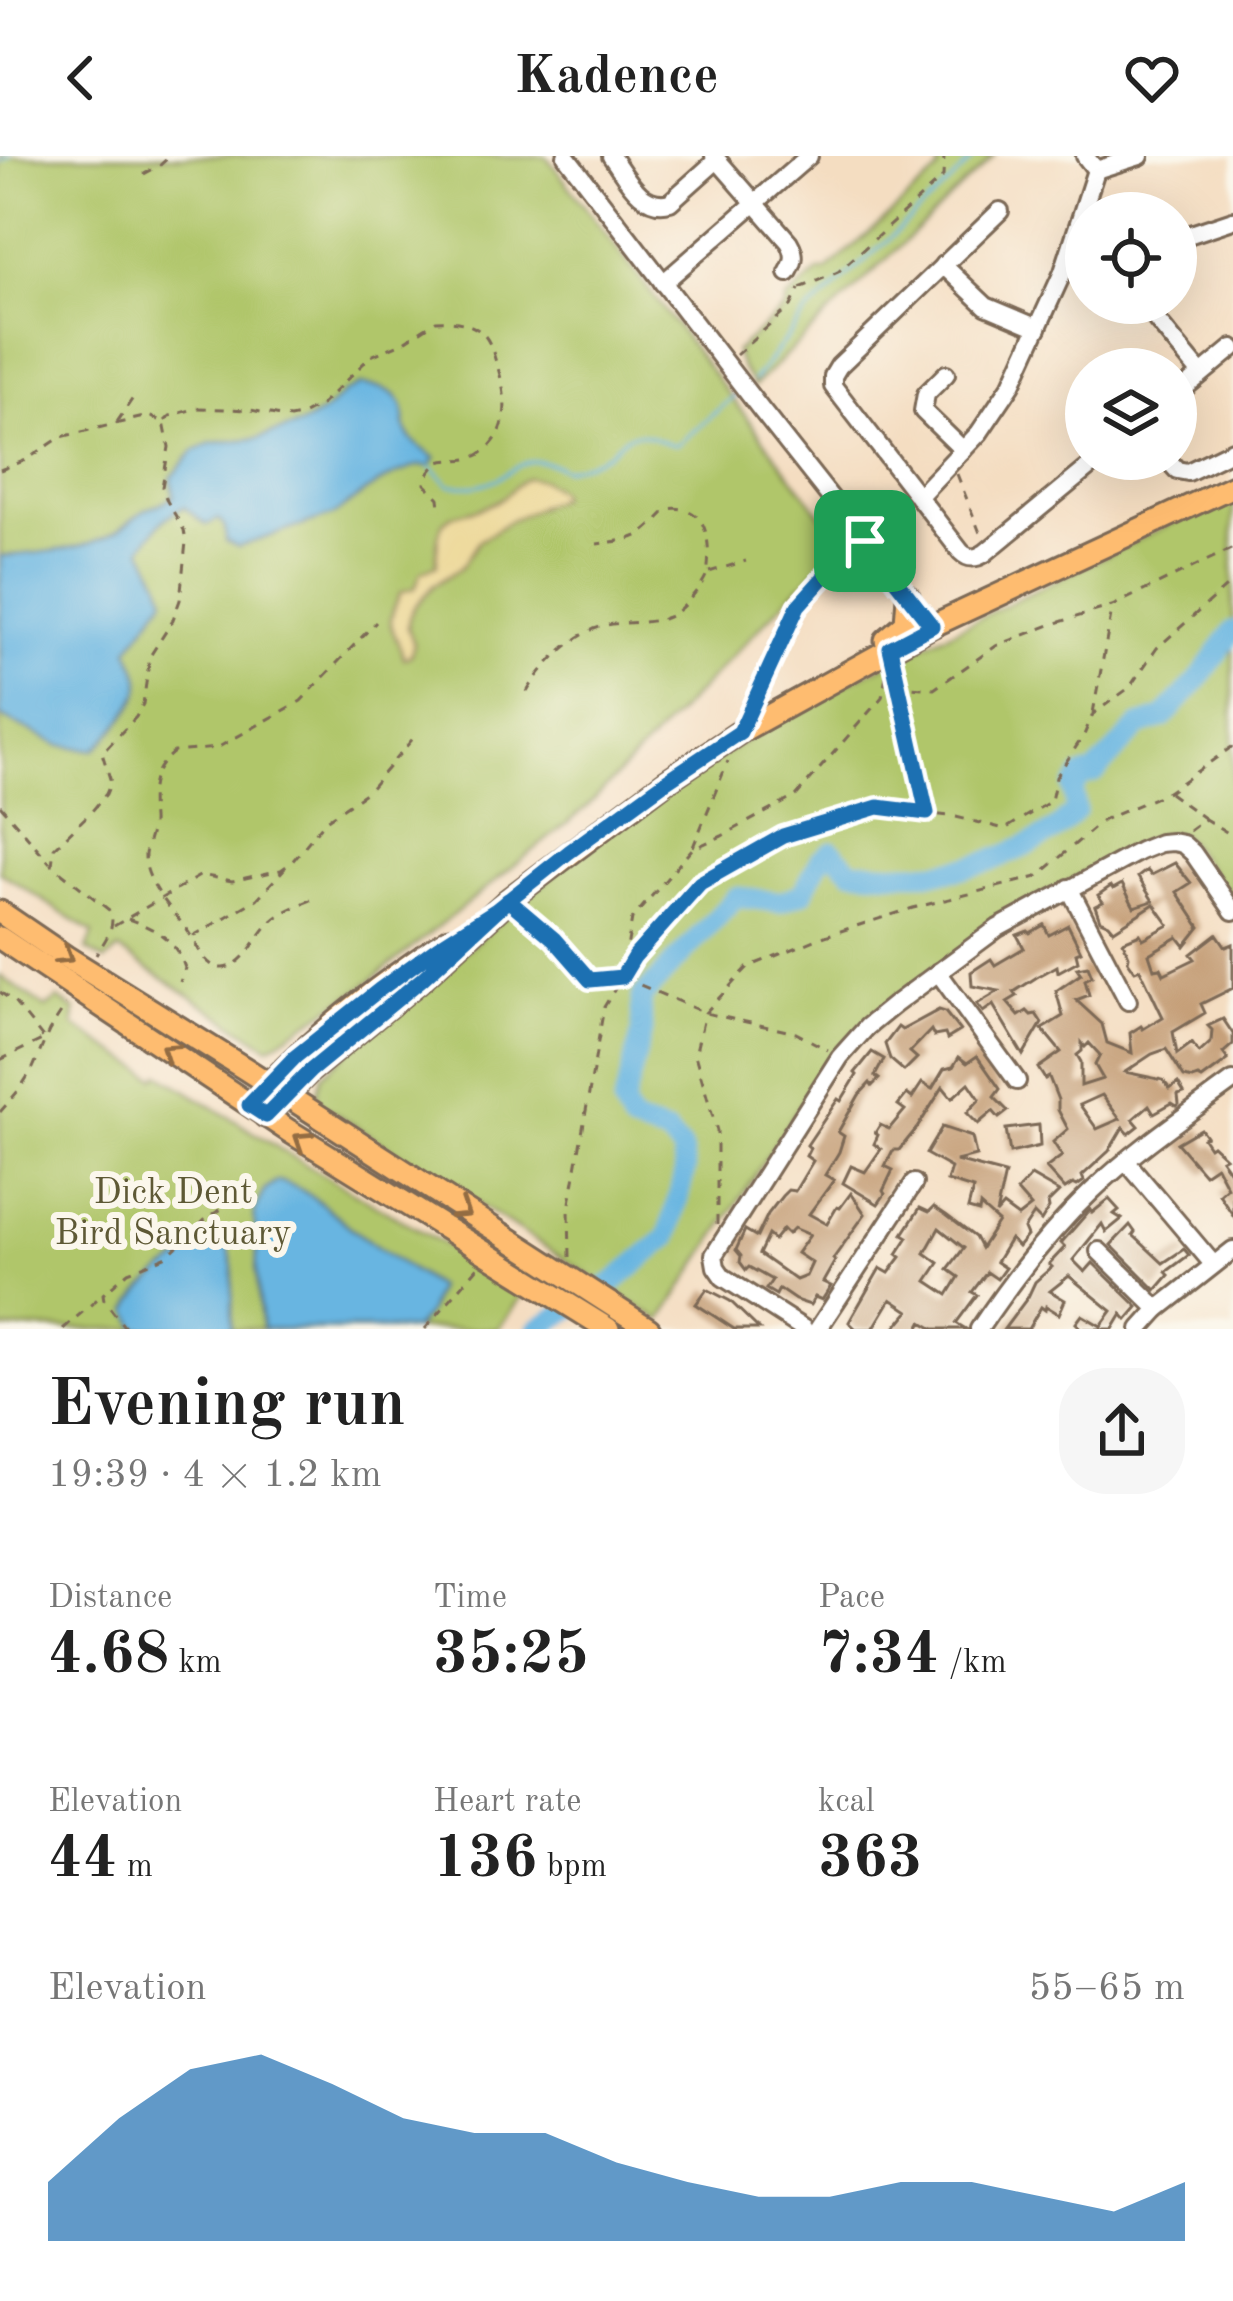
<!DOCTYPE html>
<meta charset="utf-8">
<style>
:root{--surface:#fff;--page:#f6f6f6;--text:#222;--muted:#767676;--accent:#1f6fb2}
body{margin:0;font-family:"Old Standard TT",serif;background:var(--page);color:var(--text);height:100vh;display:flex;flex-direction:column;font-size:45px;white-space:nowrap}
*{box-sizing:border-box;margin:0}
p{font-size:39px;color:var(--muted)}
.icon{flex:none;width:66px;height:66px;fill:none;stroke:currentColor;stroke-width:2;stroke-linecap:round;stroke-linejoin:round}
.map{position:relative;height:1173px;overflow:hidden}
.drawer{display:flex;flex-direction:column;background:var(--surface);flex:1}
.drawer>*{flex:none}
.controls{position:absolute;left:1065px;top:36px;display:grid;gap:24px}
.controls a{display:grid;place-items:center;width:132px;height:132px;border-radius:50%;background:var(--surface);box-shadow:0 12px 48px #0002;font-size:60px}
.pin{position:absolute;display:grid;place-items:center;width:102px;height:102px;color:#fff;margin:-51px;border-radius:24px;box-shadow:0 6px 18px #0006}
.round{display:grid;place-items:center;flex:none;width:126px;height:126px;border-radius:48px;background:var(--page)}
.summary{display:flex;align-items:center;justify-content:space-between;height:204px;padding:0 48px}
h1{font-size:66px;font-weight:700;line-height:90px}
.stats{display:grid;grid-template-columns:repeat(3,1fr);gap:18px;height:204px;padding:12px 48px}
.stats div{display:grid;align-content:center}
.stats b{font-size:60px;font-weight:700}
.stats small{font-size:33px;font-weight:400}
.stats p{font-size:33px}
.chart{height:336px;padding:24px 48px}
.chart p{display:flex;justify-content:space-between}
.chart svg{width:100%;height:216px;margin-top:12px;fill:var(--accent);opacity:.7}
header{display:flex;justify-content:space-between;align-items:center;height:156px;padding:0 48px;background:var(--surface);font-size:54px;font-weight:700}
.map>svg:first-child{display:block}
.green{fill:#b0c66b;stroke:#767844;stroke-width:3}
.sand{fill:#eeda9e;stroke:#94825e;stroke-width:3}
.water{fill:#67b5e1;stroke:#517080;stroke-width:3}
.lines{fill:none;stroke-linecap:round;stroke-linejoin:round}
.stream{stroke:#67b5e1;stroke-width:3}
.river{stroke:#67b5e1;stroke-width:21}
.building{fill:#c49d76;fill-rule:evenodd}
.minor-casing{stroke:#7c6957;stroke-width:22}
.major-casing{stroke:#7c6957;stroke-width:27}
.path{stroke:#7c6957;stroke-width:3;stroke-dasharray:9 9;stroke-linecap:butt}
.minor{stroke:#fff;stroke-width:16}
.major{stroke:#febc70;stroke-width:21}
.oneway{stroke:#936c43}
.route-casing{stroke:#fff;stroke-width:24}
.route{stroke:#1f6fb2;stroke-width:15}
.labels{text-anchor:middle;dominant-baseline:central;stroke-width:12;stroke-linejoin:round;paint-order:stroke}
.park-label{font-size:36px;fill:#5e5935;stroke:#fbf7ec}
</style>
<header><svg class="icon" aria-label="back" viewBox="0 0 24 24"><path d="M15 5l-7 7 7 7"/></svg>Kadence<svg class="icon" aria-label="heart" viewBox="0 0 24 24"><path d="M12 20l-8-8c-3-5 5-10 8-4 3-6 11-1 8 4z"/></svg></header>
<div class="map">
<svg width="1233" height="1173" viewBox="0 0 1233 1173">
<rect width="100%" height="100%" fill="#fbf7ec"/>
<filter id="ink" filterUnits="userSpaceOnUse"><feTurbulence type="fractalNoise" baseFrequency=".00833" numOctaves="2"/><feDisplacementMap in="SourceGraphic" scale="24" xChannelSelector="R" yChannelSelector="G"/><feConvolveMatrix kernelMatrix="1 2 1 2 8 2 1 2 1" color-interpolation-filters="sRGB"/></filter>
<filter id="wash" filterUnits="userSpaceOnUse"><feTurbulence type="fractalNoise" baseFrequency=".004" numOctaves="4" result="noise"/><feDisplacementMap in="SourceGraphic" scale="48" xChannelSelector="R" yChannelSelector="G"/><feGaussianBlur stdDeviation="2.7" result="paint"/><feColorMatrix in="noise" values="0 0 0 0 0 0 0 0 0 0 0 0 0 0 0 0 0 1.4 0 .05"/><feComposite in="paint" operator="in"/></filter>
<g filter="url(#wash)">
<rect width="100%" height="100%" fill="#f4ddc1"/>
<g class="green">
<polygon points="0,0 546,0 842,386 585,653 363,831 269,891 119,794 105,805 87,794 93,777 0,716"/>
<polygon points="952,0 994,0 754,230 741,211 735,196 785,152 785,145 820,115 826,115 938,16 940,2"/>
<polygon points="1233,337 1233,744 1183,680 1170,677 1156,680 1012,756 820,918 661,1165 320,947 317,937 322,919 585,691 790,555"/>
<polygon points="0,820 46,852 58,843 75,854 74,870 156,922 160,918 301,1006 525,1135 498,1173 0,1173"/>
</g>
<path class="sand" d="M 527,322 L 542,324 L 559,336 L 559,342 L 511,364 L 479,385 L 461,412 L 434,429 L 414,451 L 409,462 L 408,472 L 414,488 L 410,500 L 404,502 C 392,467 383,473 401,436 L 415,432 L 421,416 L 437,409 C 434,338 463,369 503,341 C 513,334 516,327 527,322 Z"/>
<g class="water">
<path d="M 360,229 C 380,230 402,234 404,258 C 406,271 401,264 407,276 C 413,288 426,295 436,302 L 430,310 L 417,310 L 396,318 L 366,335 L 334,359 L 238,391 L 226,385 L 225,371 L 219,363 L 206,369 L 184,351 C 165,358 153,375 142,392 L 160,425 L 165,442 L 129,493 C 133,505 142,518 140,531 C 138,549 108,583 94,594 L 59,589 L 0,560 L 0,400 C 37,397 83,395 115,376 C 126,370 136,359 147,353 C 157,349 165,346 174,340 L 171,322 L 194,295 L 212,287 L 259,282 L 300,269 L 324,256 L 344,237 Z"/>
<path d="M 277,1025 C 311,1031 337,1063 365,1082 C 388,1099 413,1115 437,1131 L 428,1156 L 414,1173 L 262,1173 L 256,1116 L 257,1094 L 254,1058 L 264,1035 Z"/>
<path d="M 225,1077 L 233,1110 L 232,1173 L 138,1173 L 129,1154 C 146,1120 187,1101 216,1078 Z"/>
</g>
<g class="lines">
<g class="stream">
<polyline points="0,6 10,0"/>
<polyline points="754,224 805,159 950,27 976,0"/>
<path d="M 430,310 L 449,329 C 459,329 470,331 479,329 C 519,321 516,291 564,313 C 576,310 589,307 601,301 C 616,294 621,276 641,278 C 653,279 663,288 677,289 L 738,237"/>
</g>
<path class="river" d="M 538,1173 L 614,1126 L 668,1081 L 685,1014 L 682,994 L 667,978 L 632,967 L 623,950 L 642,875 L 641,842 L 736,741 L 779,746 L 803,737 L 820,704 L 832,695 L 852,714 C 922,720 966,720 1030,688 C 1050,678 1062,671 1076,654 L 1073,633 L 1082,620 L 1095,617 L 1139,570 L 1163,562 L 1199,523 L 1233,475"/>
</g>
<g id="blocks">
<g class="building">
<path d="M 1175,707 L 1191,727 L 1177,736 L 1200,771 L 1185,790 L 1178,781 L 1149,798 L 1154,813 L 1161,812 L 1164,818 L 1195,803 L 1191,798 L 1217,778 L 1226,791 L 1233,788 L 1233,832 L 1201,848 L 1205,857 L 1173,876 L 1177,898 L 1192,887 L 1199,897 L 1211,886 L 1212,874 L 1208,870 L 1223,863 L 1233,878 L 1233,888 L 1223,897 L 1228,904 L 1202,923 L 1198,921 L 1193,923 L 1184,921 L 1166,893 L 1152,898 L 1125,916 L 1163,924 L 1170,933 L 1178,927 L 1184,937 L 1178,939 L 1179,948 L 1177,950 L 1172,947 L 1154,957 L 1149,949 L 1133,963 L 1139,970 L 1129,978 L 1123,971 L 1109,995 L 1082,1020 L 1084,1025 L 1077,1030 L 1073,1028 L 1065,1033 L 1046,1012 L 1062,1000 L 1053,986 L 1068,973 L 1058,954 L 1058,944 L 1049,921 L 1045,923 L 1038,912 L 1061,896 L 1042,873 L 1063,860 L 1056,835 L 1081,818 L 1077,812 L 1088,810 L 1092,820 L 1085,824 L 1089,839 L 1076,844 L 1102,868 L 1107,887 L 1132,897 L 1130,877 L 1141,870 L 1143,873 L 1163,861 L 1140,813 L 1135,815 L 1128,805 L 1129,800 L 1123,785 L 1140,778 L 1143,783 L 1169,769 L 1154,748 L 1114,774 L 1109,768 L 1100,764 L 1095,750 L 1103,746 L 1098,739 L 1111,730 L 1113,733 L 1122,728 L 1134,751 L 1153,745 L 1138,721 L 1147,714 L 1151,719 ZM 1082,887 L 1085,891 L 1089,887 L 1100,899 L 1095,909 L 1103,923 L 1081,930 L 1081,906 L 1077,899 L 1082,895 ZM 1102,939 L 1120,963 L 1097,973 L 1080,949 Z"/>
<polygon points="1044,769 1049,779 1068,769 1081,795 1076,797 1078,805 1058,816 1057,810 1037,821 1014,836 1017,840 1007,846 1019,860 1027,855 1031,859 1036,858 1042,867 1023,899 993,849 983,856 977,848 999,835 972,830 971,816 991,803 995,809 1024,792 1017,779 1028,775 1030,777"/>
<polygon points="939,854 945,856 960,875 947,883 945,878 934,880 931,874 910,896 917,902 904,915 890,903 885,888 898,871 902,874"/>
<path d="M 872,896 L 884,903 L 875,920 L 879,923 L 872,930 L 870,927 L 859,939 L 838,976 L 844,980 L 839,996 L 825,1019 L 834,1024 L 809,1058 L 827,1068 L 837,1051 L 840,1052 L 851,1037 L 865,1058 L 833,1103 L 835,1105 L 823,1126 L 831,1130 L 822,1144 L 815,1141 L 810,1149 L 795,1144 L 779,1133 L 776,1139 L 766,1133 L 772,1124 L 749,1111 L 746,1114 L 740,1106 L 741,1100 L 736,1094 L 745,1074 L 757,1081 L 768,1058 L 782,1040 L 788,1034 L 795,1035 L 813,1005 L 806,1000 L 810,992 L 807,989 L 838,943 L 841,945 L 857,919 L 855,917 ZM 794,1072 L 810,1079 L 797,1097 L 812,1107 L 806,1120 L 796,1124 L 759,1098 L 768,1079 L 774,1084 L 783,1073 L 788,1078 Z"/>
<polygon points="977,900 1000,933 994,941 1008,955 999,962 993,955 978,968 967,957 980,943 969,927 952,942 943,931 917,972 899,994 893,994 885,1010 893,1014 883,1035 885,1038 878,1048 843,1027 851,1010 865,1016 881,993 874,988 878,979 875,977 880,969 889,973 905,954 898,949 907,938 912,942 922,927 932,933 944,913 953,911 959,901 967,907"/>
<polygon points="1039,969 1040,990 1010,997 1006,973"/>
<path d="M 942,971 L 972,981 L 976,1000 L 956,1005 L 1005,1018 L 996,1058 L 1003,1050 L 1018,1061 L 1031,1051 L 1017,1035 L 1031,1020 L 1059,1036 L 1048,1047 L 1049,1052 L 1041,1065 L 1034,1058 L 1024,1073 L 1027,1080 L 1018,1091 L 1010,1083 L 996,1106 L 1005,1112 L 997,1123 L 987,1116 L 972,1136 L 977,1139 L 956,1167 L 966,1173 L 934,1173 L 922,1166 L 918,1173 L 894,1173 L 909,1155 L 891,1143 L 873,1173 L 856,1173 L 849,1166 L 880,1112 L 889,1117 L 901,1101 L 897,1098 L 908,1081 L 903,1078 L 920,1052 L 929,1056 L 934,1051 L 946,1059 L 975,1081 L 981,1092 L 998,1066 L 980,1050 L 979,1056 L 968,1053 L 973,1033 L 947,1025 L 951,1012 L 926,998 ZM 939,1072 L 964,1092 L 948,1113 L 959,1121 L 948,1139 L 927,1125 L 939,1107 L 925,1097 Z"/>
<polygon points="1201,973 1206,980 1203,982 1209,991 1212,989 1225,1001 1221,1003 1233,1020 1233,1059 1219,1038 1227,1031 1216,1010 1204,1018 1177,987"/>
<polygon points="1109,1043 1119,1054 1114,1058 1122,1063 1106,1076 1102,1068 1073,1104 1085,1116 1093,1107 1138,1151 1127,1164 1122,1158 1113,1173 1082,1173 1076,1167 1082,1159 1101,1170 1112,1155 1069,1120 1050,1135 1065,1144 1059,1158 1046,1150 1045,1154 1041,1151 1028,1173 1004,1173 1028,1141 1035,1126 1052,1111 1049,1108 1065,1091 1061,1087 1090,1054 1092,1057"/>
<polygon points="1130,1069 1135,1076 1133,1079 1163,1107 1184,1093 1189,1099 1166,1116 1169,1119 1156,1134 1111,1089"/>
<polygon points="707,1133 730,1145 759,1173 734,1173 696,1148"/>
</g>
</g>
</g>
<g filter="url(#ink)">
<use href="#blocks" fill-opacity="0" stroke="#7c6957" stroke-width="3"/>
<g class="lines">
<g class="minor-casing">
<g id="minor">
<polyline points="566,0 762,255 932,470"/>
<path d="M 611,0 C 626,20 641,54 670,46 L 717,4"/>
<path d="M 714,0 L 789,86 C 796,98 795,105 788,117"/>
<polyline points="1085,0 1096,14 1140,0"/>
<path d="M 1000,55 L 839,210 L 833,220 L 833,230 L 961,396 C 968,403 976,403 985,397 L 1099,303"/>
<polyline points="1176,83 1233,64"/>
<polyline points="943,109 986,150 1038,172"/>
<polyline points="663,127 809,0"/>
<polyline points="1147,147 1150,156 1201,218"/>
<polyline points="946,218 926,238 923,255 963,294"/>
<polyline points="1176,239 1233,192"/>
<polyline points="1167,303 1177,314 1188,316 1233,294"/>
<polyline points="918,341 979,277 1012,228 1063,116 1096,14"/>
<polyline points="1069,732 1128,845"/>
<polyline points="938,816 1017,925"/>
<polyline points="1126,1005 1213,1108"/>
<polyline points="1099,1095 1158,1153"/>
<polyline points="804,1173 723,1121 716,1111 714,1099 840,901 867,871 894,849 998,772 1140,695 1160,687 1172,686 1183,688 1193,697 1233,755"/>
<polyline points="818,1173 914,1027"/>
<path d="M 979,1173 C 1012,1124 1049,1076 1092,1035 C 1135,994 1185,960 1233,925"/>
<polyline points="1140,1173 1158,1153 1233,1094"/>
</g>
</g>
<g class="major-casing">
<g id="major">
<polyline points="886,484 906,467 908,440"/>
<polyline points="0,756 66,801 244,912 649,1173"/>
<polyline points="0,782 289,975 608,1173"/>
<path d="M 261,937 C 316,878 382,826 450,783"/>
<polyline points="265,960 310,915 422,823 508,744 665,626 740,576 932,470 1233,330"/>
</g>
</g>
<g class="path">
<polyline points="144,18 159,10 170,0"/>
<polyline points="800,132 838,116 943,21 944,0"/>
<polyline points="736,199 791,150 799,133"/>
<path d="M 165,265 L 170,260 L 197,252 L 251,254 L 290,262 L 300,260 L 321,249 L 371,200 L 402,187 L 436,165 C 450,164 470,166 481,176 C 491,184 493,198 497,209 C 507,240 512,274 483,296 C 470,307 453,302 438,306 L 425,322 L 425,328 L 439,342 L 440,351"/>
<polyline points="117,266 135,239"/>
<path d="M 0,314 L 26,304 L 61,281 L 148,260 L 164,266 L 169,291 L 162,331 L 167,345 L 184,374 L 186,386 L 180,444 L 172,466 L 150,500 L 143,548 L 136,561 L 102,597 L 111,626 L 106,638 L 92,655 L 54,692 L 52,709 L 109,754 C 118,770 104,785 96,799"/>
<polyline points="957,318 982,382"/>
<polyline points="709,416 746,405"/>
<polyline points="895,509 899,530 934,533 996,490 1050,469 1112,450 1233,392"/>
<polyline points="900,531 927,657"/>
<path d="M 527,536 C 541,511 567,485 594,473 C 618,463 645,470 668,461 C 680,456 701,432 706,420 C 710,410 709,384 705,374 C 700,357 685,350 668,353 C 637,384 641,382 597,388"/>
<path d="M 750,552 C 776,493 800,431 855,392"/>
<polyline points="1093,557 1112,454"/>
<polyline points="1169,637 1205,663"/>
<polyline points="0,649 50,707"/>
<polyline points="1189,675 1205,663 1233,680"/>
<polyline points="693,691 728,605"/>
<path d="M 311,744 C 297,750 281,756 270,767 C 256,780 245,810 223,812 C 207,813 198,792 191,780 C 177,758 144,728 145,699 C 146,687 153,677 152,663 C 150,634 150,615 174,596 L 217,592 L 301,545 L 376,466"/>
<polyline points="523,756 554,783 589,824 622,821 632,763 692,693 722,680 796,640 882,541 887,514"/>
<path d="M 128,763 C 156,773 175,783 185,812 L 180,826"/>
<polyline points="114,770 201,719 232,725 281,714 291,707 326,664 368,635 416,579"/>
<polyline points="193,780 257,743 285,712"/>
<polyline points="624,822 705,857 796,877 828,894"/>
<polyline points="0,836 14,846 43,882"/>
<polyline points="0,904 44,883"/>
<polyline points="0,956 19,934 33,912 49,875 66,849"/>
<polyline points="717,1069 717,975 695,899 705,857 748,811 825,780 913,752 1037,721 1103,664 1168,636 1233,590"/>
<polyline points="570,1101 569,1053 604,851 634,801 699,727 783,680 878,651 956,661 1005,673 1051,645 1056,621 1084,579 1093,558 1129,532 1157,492 1233,425"/>
<polyline points="63,1173 102,1139"/>
<polyline points="126,1173 104,1144 103,1138 128,1116 167,1100 207,1062 236,1044"/>
<polyline points="425,1173 478,1111"/>
</g>
<use href="#minor" class="minor"/>
<use href="#major" class="major"/>
</g>
<defs><path id="oneway-chevron" d="M-2-3.5L2.5 0L-2 3.5" fill="none" stroke-width="1.6" stroke-linecap="round" stroke-linejoin="round" transform="scale(3)"/></defs>
<g class="oneway">
<use href="#oneway-chevron" transform="translate(65 800) rotate(33)"/>
<use href="#oneway-chevron" transform="translate(169 895) rotate(-146)"/>
<use href="#oneway-chevron" transform="translate(302 984) rotate(-147)"/>
<use href="#oneway-chevron" transform="translate(462 1055) rotate(33)"/>
</g>
</g>
<g class="lines" filter="url(#ink)">
<g class="route-casing">
<polyline id="route" points="865,385 843,400 798,450 740,576 665,626 569,696 496,754 438,791 379,834 295,901 249,949 266,960 310,915 422,823 508,744 554,783 590,824 622,821 634,801 700,727 783,680 878,651 927,657 890,492 932,470 865,385"/>
</g>
<use href="#route" class="route"/>
</g>
<g class="labels">
<g class="park-label">
<text x="173" y="1038">Dick Dent<tspan x="173" dy="41">Bird Sanctuary</tspan></text>
</g>
</g>
</svg>
<div class="controls">
<a><svg class="icon" aria-label="locate" viewBox="0 0 24 24"><circle cx="12" cy="12" r="6"/><path d="M12 2v4M12 18v4M2 12h4M18 12h4"/></svg></a>
<a><svg class="icon" aria-label="layers" viewBox="0 0 24 24"><path d="M12 4l9 5-9 5-9-5zM3 14l9 5 9-5"/></svg></a>
</div>
<div class="pin" style="left:865px;top:385px;background:#1e9e55"><svg class="icon" aria-label="arrive" viewBox="0 0 24 24"><path d="M6 21V4h12l-3 4 3 4H6"/></svg></div>
</div>
<section class="drawer">
<div class="summary"><div><h1>Evening run</h1><p>19:39 · 4 × 1.2 km</p></div><a class="round"><svg class="icon" aria-label="share" viewBox="0 0 24 24"><path d="M12 15V3M7 8l5-5 5 5M5 13v7h14v-7"/></svg></a></div>
<div class="stats">
<div><p>Distance</p><b>4.68<small> km</small></b></div>
<div><p>Time</p><b>35:25</b></div>
<div><p>Pace</p><b>7:34<small> /km</small></b></div>
</div>
<div class="stats">
<div><p>Elevation</p><b>44<small> m</small></b></div>
<div><p>Heart rate</p><b>136<small> bpm</small></b></div>
<div><p>kcal</p><b>363</b></div>
</div>
<div class="chart"><p><span>Elevation</span>55–65 m</p>
<svg viewBox="0 0 160 44" preserveAspectRatio="none"><path d="M0 44V32L10 19L20 9L30 6L40 12L50 19L60 22L70 22L80 28L90 32L100 35L110 35L120 32L130 32L140 35L150 38L160 32V44z"/></svg>
</div>
</section>
